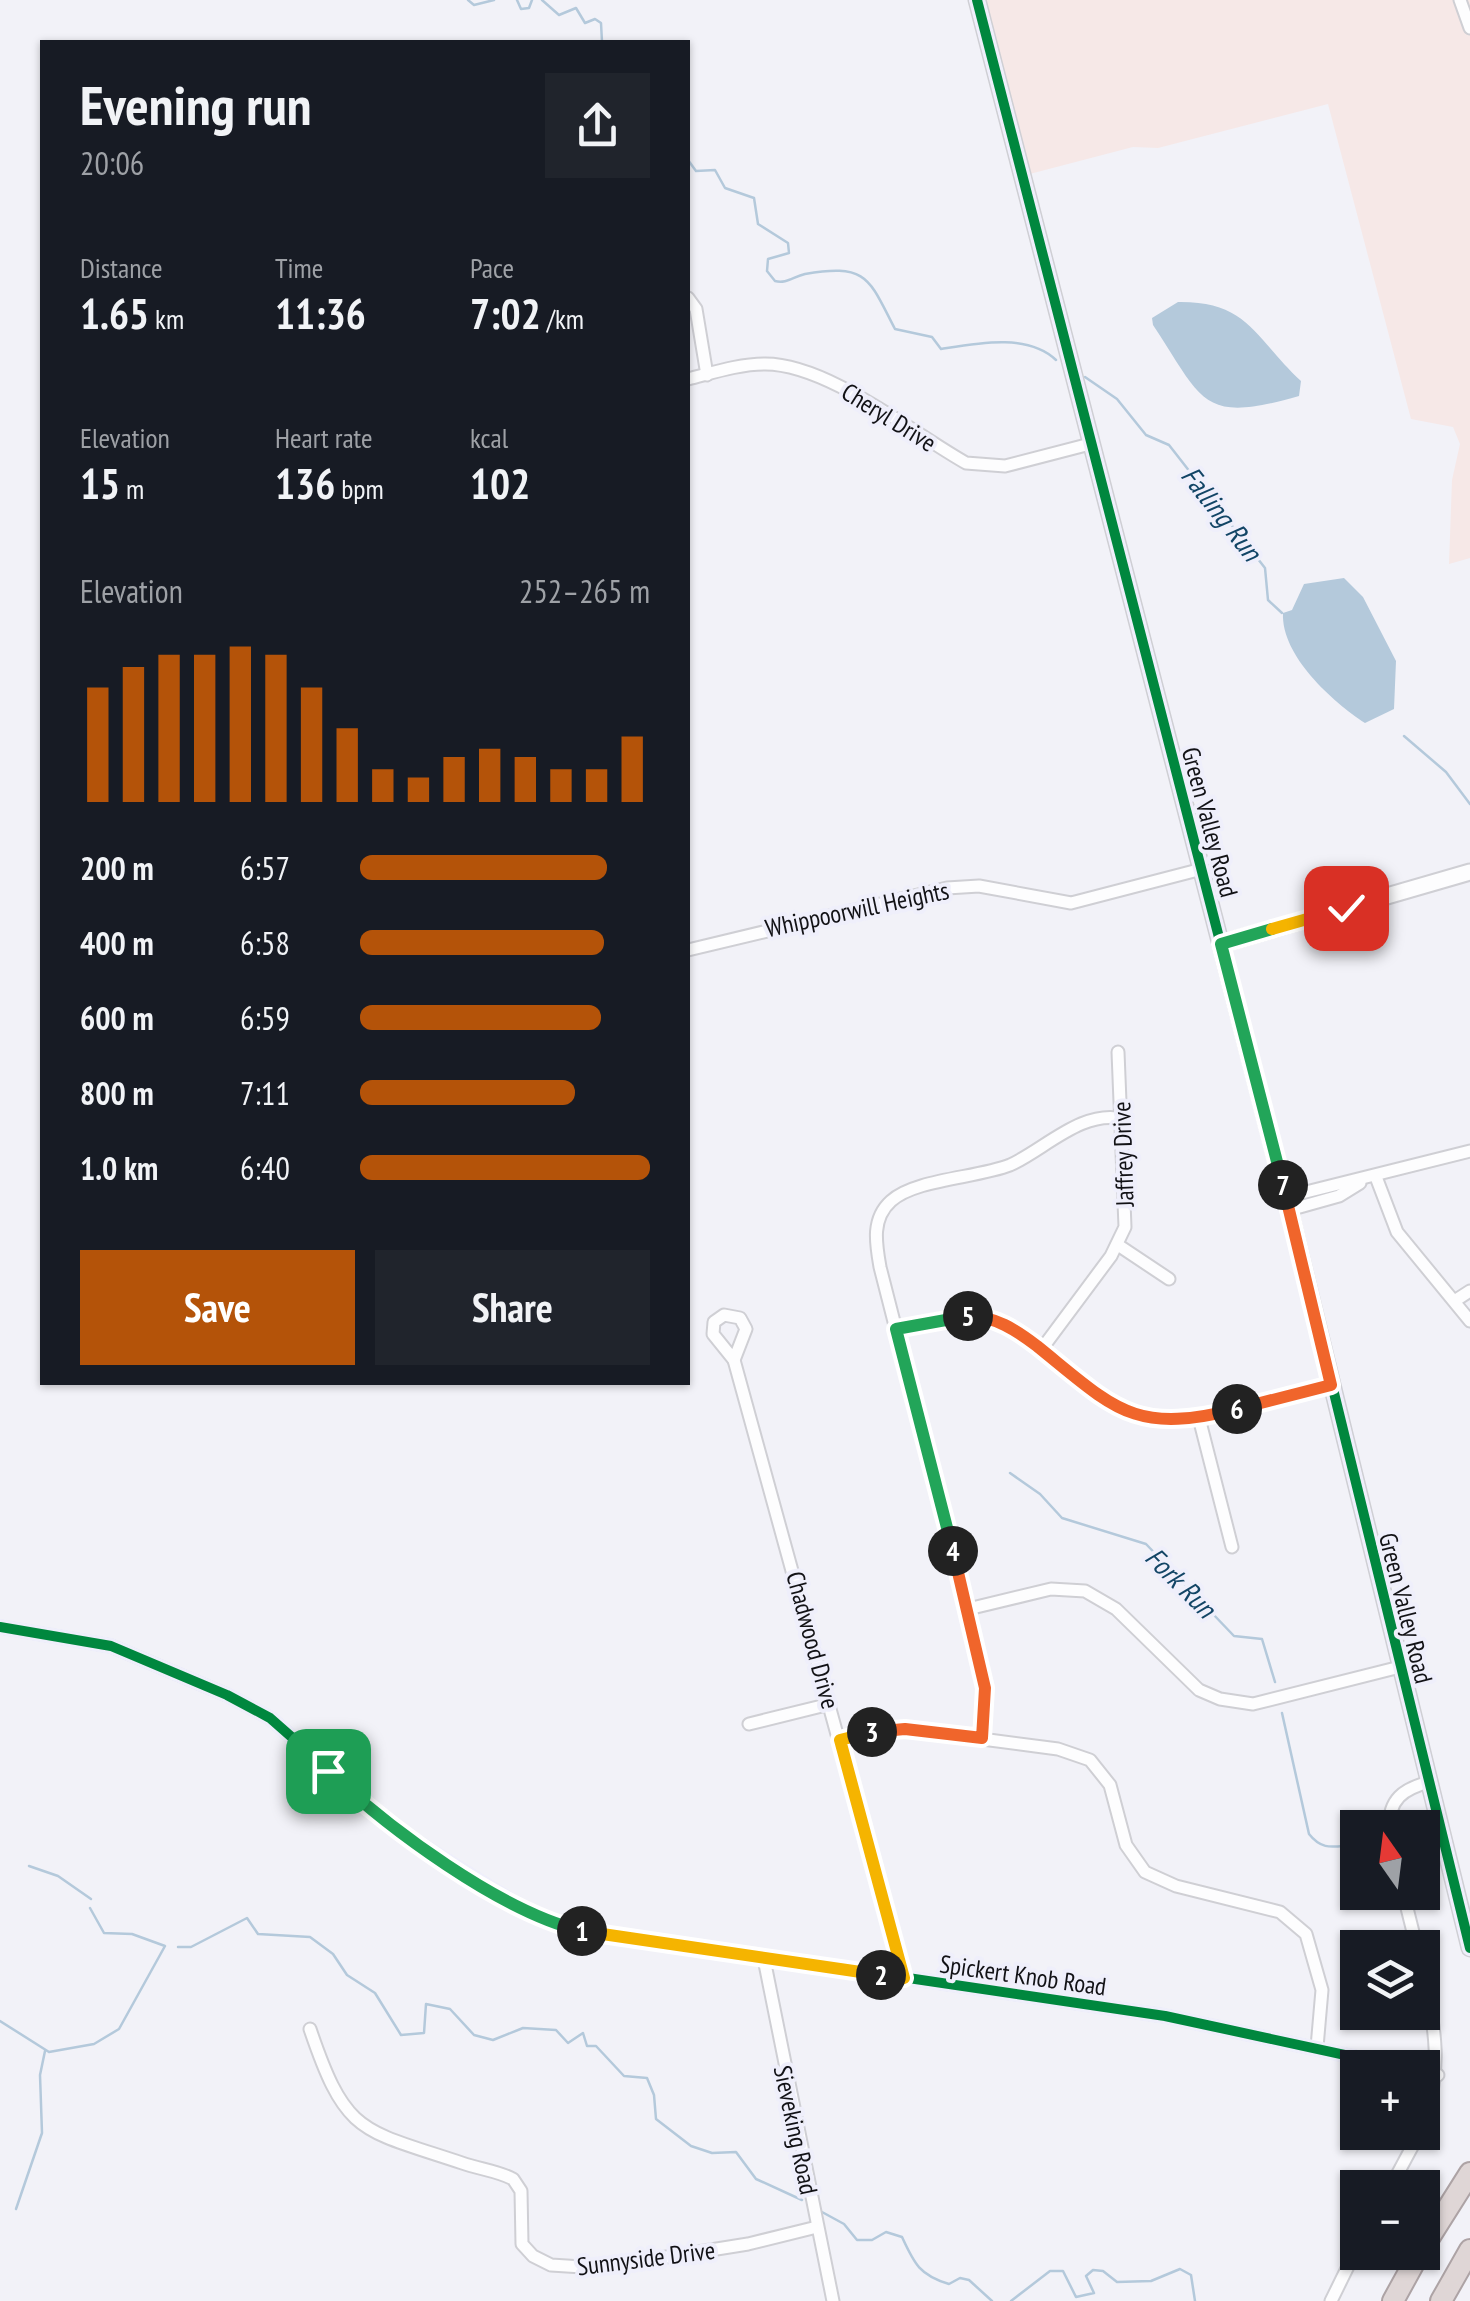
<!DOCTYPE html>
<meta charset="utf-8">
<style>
:root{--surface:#171b24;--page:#20242c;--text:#f1f3f6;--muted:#9ea1a6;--accent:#b45309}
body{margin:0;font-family:"PT Sans Narrow",sans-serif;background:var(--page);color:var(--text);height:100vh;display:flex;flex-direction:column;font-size:38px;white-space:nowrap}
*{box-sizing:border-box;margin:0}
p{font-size:32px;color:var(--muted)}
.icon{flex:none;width:55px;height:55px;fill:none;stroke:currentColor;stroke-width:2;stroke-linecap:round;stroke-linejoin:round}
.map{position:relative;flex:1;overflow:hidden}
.sheet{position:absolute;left:40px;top:40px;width:650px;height:1345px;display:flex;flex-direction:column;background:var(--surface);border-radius:0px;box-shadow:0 2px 8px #0004}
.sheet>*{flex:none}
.needle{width:65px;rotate:346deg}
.tools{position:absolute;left:1340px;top:1810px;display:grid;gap:20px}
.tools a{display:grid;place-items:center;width:100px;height:100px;border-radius:0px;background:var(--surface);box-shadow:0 2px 8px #0004;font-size:50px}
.pin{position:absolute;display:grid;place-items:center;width:85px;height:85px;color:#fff;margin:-42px;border-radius:20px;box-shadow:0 5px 15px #0006}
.km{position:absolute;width:50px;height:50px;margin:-25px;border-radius:50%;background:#222;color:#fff;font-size:28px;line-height:50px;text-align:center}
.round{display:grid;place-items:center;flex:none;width:105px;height:105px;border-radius:0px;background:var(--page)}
.head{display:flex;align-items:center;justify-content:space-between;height:170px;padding:0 40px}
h1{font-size:55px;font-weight:700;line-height:75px}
.metrics{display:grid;grid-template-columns:repeat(3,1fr);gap:15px;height:170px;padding:10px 40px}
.metrics div{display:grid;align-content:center}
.metrics b{font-size:42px;font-weight:700}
.metrics small{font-size:28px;font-weight:400}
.metrics p{font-size:28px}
.chart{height:280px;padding:20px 40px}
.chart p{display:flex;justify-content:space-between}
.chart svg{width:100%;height:180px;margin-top:10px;stroke:var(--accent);stroke-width:6}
.button{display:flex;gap:20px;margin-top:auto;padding:20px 40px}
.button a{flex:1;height:115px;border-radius:0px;background:var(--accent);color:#fff;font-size:40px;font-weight:700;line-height:115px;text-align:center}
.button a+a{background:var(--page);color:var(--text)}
ul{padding:0 40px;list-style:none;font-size:32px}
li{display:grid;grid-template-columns:160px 120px 1fr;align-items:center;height:75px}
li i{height:25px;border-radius:12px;background:var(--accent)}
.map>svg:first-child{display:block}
.industrial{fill:#f6e8e7}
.water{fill:#b4c9db}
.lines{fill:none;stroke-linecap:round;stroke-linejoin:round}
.stream{stroke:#b4c9db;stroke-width:2.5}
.street-casing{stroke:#cfcfd4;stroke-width:15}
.secondary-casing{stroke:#cfcfd4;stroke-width:19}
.highway-casing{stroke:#ada3a5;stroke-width:24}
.street{stroke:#fdfdfe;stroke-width:11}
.secondary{stroke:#fdfdfe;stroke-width:15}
.highway{stroke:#dfd6d6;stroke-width:20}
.cycleway-casing{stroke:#efeffb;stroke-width:16}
.cycleway{stroke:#00873e;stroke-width:10}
.split-1-casing{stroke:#fff;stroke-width:20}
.split-2-casing{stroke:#fff;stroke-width:20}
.split-3-casing{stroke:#fff;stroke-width:20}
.split-4-casing{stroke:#fff;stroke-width:20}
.split-5-casing{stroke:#fff;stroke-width:20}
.split-6-casing{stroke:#fff;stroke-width:20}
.split-7-casing{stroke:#fff;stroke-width:20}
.split-8-casing{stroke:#fff;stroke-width:20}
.split-9-casing{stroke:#fff;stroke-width:20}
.split-1{stroke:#22a559;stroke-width:12}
.split-2{stroke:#f5b400;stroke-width:12}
.split-3{stroke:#f5b400;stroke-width:12}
.split-4{stroke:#f0652b;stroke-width:12}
.split-5{stroke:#22a559;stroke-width:12}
.split-6{stroke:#f0652b;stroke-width:12}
.split-7{stroke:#f0652b;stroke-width:12}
.split-8{stroke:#22a559;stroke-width:12}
.split-9{stroke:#f5b400;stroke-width:12}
.labels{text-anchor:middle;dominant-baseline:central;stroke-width:8;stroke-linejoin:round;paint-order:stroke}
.street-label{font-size:25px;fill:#121216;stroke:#efeffb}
.water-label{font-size:28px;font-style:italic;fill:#124566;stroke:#efeffb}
</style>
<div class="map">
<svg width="1470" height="2301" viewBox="0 0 1470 2301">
<rect width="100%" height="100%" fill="#f2f2f8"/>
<polygon class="industrial" points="977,0 1470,0 1470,558 1449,564 1452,480 1460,444 1453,427 1411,419 1328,104 1158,148 1133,147 1022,176"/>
<g class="water">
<path d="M 1178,302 C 1248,301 1254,337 1301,381 L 1299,396 C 1201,424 1204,402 1153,325 L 1152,318 Z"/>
<path d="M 1344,578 L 1363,597 L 1396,661 L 1394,709 L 1365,723 C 1333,702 1281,656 1283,613 L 1292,610 L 1304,584 Z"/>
</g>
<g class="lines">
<g class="stream">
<polyline points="468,0 474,5 494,0"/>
<polyline points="517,0 521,9 529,8 532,0"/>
<polyline points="542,0 559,15 576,8 585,23 595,19 601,23 602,42"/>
<path d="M 688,160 L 696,171 L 715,170 L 725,188 L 754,198 L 758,224 L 788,243 L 789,253 L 768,259 L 767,271 L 775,281 C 786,284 793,277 805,274 C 868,263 869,279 895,329 L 932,337 L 941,349 C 978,343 1028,333 1056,360"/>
<polyline points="1085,377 1117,399 1146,435 1169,445 1265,568 1268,600 1282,613"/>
<polyline points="1404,736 1446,772 1470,804"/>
<polyline points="1010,1473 1040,1494 1062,1518 1146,1544 1234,1636 1262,1639 1275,1682"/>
<path d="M 1282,1713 L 1309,1834 C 1324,1853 1336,1845 1358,1845"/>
<polyline points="29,1866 58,1876 91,1899"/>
<polyline points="178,1947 191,1947 247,1918 258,1934 310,1937 333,1954 347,1975 375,1993 401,2035 424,2033 426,2004 450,2009 474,2035 493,2040 523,2028 556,2030 568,2043 583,2033 587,2046 596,2046 624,2076 647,2078 654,2095 656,2119 691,2146 712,2153 736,2152 756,2179 802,2200"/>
<polyline points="0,2021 49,2052 94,2044 119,2029 165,1946 132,1934 104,1933 90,1908"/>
<polyline points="16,2209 42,2133 40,2075 45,2051"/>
<path d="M 822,2212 L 844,2224 L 857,2240 L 872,2240 L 886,2232 L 902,2237 C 914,2263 919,2275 949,2284 L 960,2278 L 969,2280 L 992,2301"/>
<polyline points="1011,2301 1050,2271 1063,2271 1076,2297 1094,2293 1086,2276 1093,2270 1103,2271 1117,2282 1151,2281 1180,2269 1191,2275 1195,2301"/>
</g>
<g class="street-casing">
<g id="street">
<polyline points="1460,0 1470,28"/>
<polyline points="688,298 696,309 707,375"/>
<path d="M 688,379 C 712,373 739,364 764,364 C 826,363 911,432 966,463 L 1005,466 L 1090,444"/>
<polyline points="688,950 947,888 979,886 1071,903 1202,869"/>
<polyline points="1376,1177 1397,1232 1470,1321"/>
<polyline points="1286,1197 1470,1151"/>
<polyline points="1289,1210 1339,1196 1360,1183"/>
<polyline points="1118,1245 1169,1279"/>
<polyline points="1456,1300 1470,1291"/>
<polygon points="724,1315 740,1318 746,1329 734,1360 713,1334 714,1322"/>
<path d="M 896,1329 C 934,1320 962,1310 1001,1323 C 1038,1342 1066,1373 1100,1397 C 1168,1446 1259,1403 1331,1385"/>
<polyline points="1041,1350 1111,1256 1125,1227 1118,1052"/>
<polyline points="734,1360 904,1978"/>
<polyline points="1199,1418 1232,1547"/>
<polyline points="968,1609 1051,1589 1085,1591 1116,1609 1199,1690 1220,1699 1253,1704 1400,1667"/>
<polyline points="0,1627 111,1646 227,1695 270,1718 396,1829 524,1909 570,1928 1165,2016 1405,2068"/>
<polyline points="749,1724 830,1704"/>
<path d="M 982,1738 L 986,1697 L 982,1666 L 880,1267 C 876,1244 871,1219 891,1201 C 915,1179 977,1178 1010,1165 C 1044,1150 1082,1109 1123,1119"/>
<polyline points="840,1739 905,1729 1058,1749 1090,1760 1110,1785 1126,1845 1145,1872 1176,1886 1280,1912 1306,1934 1322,1990 1317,2047"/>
<path d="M 1389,1828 C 1389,1799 1403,1789 1429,1782"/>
<polyline points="1403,1892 1417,1948"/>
<polyline points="764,1959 833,2301"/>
<path d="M 1422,1971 C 1436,2027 1443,2072 1422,2128"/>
<path d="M 310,2029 C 346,2135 360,2129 462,2163 C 479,2169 498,2171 513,2179 L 521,2191 L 522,2244 L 533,2256 L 551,2265 L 598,2268 L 748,2244 L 817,2227"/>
<polyline points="1422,2071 1438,2075"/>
<polyline points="1390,2188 1420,2132"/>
<polyline points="1331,2301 1358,2246"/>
</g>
</g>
<g class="secondary-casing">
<g id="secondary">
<polyline points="977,0 1286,1197 1470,1948"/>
<polyline points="1221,944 1470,872"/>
</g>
</g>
<g class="highway-casing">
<g id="highway">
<polyline points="1422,2249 1470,2173"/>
<polyline points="1393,2301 1420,2252"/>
<polyline points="1441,2301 1470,2250"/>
</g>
</g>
<use href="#street" class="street"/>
<use href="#secondary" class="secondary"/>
<use href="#highway" class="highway"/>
<g class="cycleway-casing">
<g id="cycleway">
<polyline points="977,0 1286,1197 1470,1948"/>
<polyline points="0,1627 111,1646 227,1695 270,1718 396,1829 524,1909 570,1928 1165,2016 1405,2068"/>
</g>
</g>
<use href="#cycleway" class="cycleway"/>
</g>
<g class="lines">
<g class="split-1-casing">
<path id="split-1" d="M 328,1771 C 388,1828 501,1912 582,1931"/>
</g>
<g class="split-2-casing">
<polyline id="split-2" points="582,1931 881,1975"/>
</g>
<g class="split-3-casing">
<polyline id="split-3" points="872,1732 840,1740 904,1978 881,1975"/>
</g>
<g class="split-4-casing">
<polyline id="split-4" points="872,1732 905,1729 982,1738 985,1688 953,1551"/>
</g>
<g class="split-5-casing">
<polyline id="split-5" points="953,1551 896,1329 968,1316"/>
</g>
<g class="split-6-casing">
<path id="split-6" d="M 968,1316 C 995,1316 1016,1330 1037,1346 C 1115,1409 1133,1435 1237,1409"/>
</g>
<g class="split-7-casing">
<polyline id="split-7" points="1237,1409 1331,1385 1283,1185"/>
</g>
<g class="split-8-casing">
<polyline id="split-8" points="1272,929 1221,944 1283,1185"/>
</g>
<g class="split-9-casing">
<polyline id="split-9" points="1272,929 1346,908"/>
</g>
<use href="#split-1" class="split-1"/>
<use href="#split-2" class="split-2"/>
<use href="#split-3" class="split-3"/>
<use href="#split-4" class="split-4"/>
<use href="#split-5" class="split-5"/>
<use href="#split-6" class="split-6"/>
<use href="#split-7" class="split-7"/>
<use href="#split-8" class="split-8"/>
<use href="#split-9" class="split-9"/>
</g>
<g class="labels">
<g class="street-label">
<text transform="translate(889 417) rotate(32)">Cheryl Drive</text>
<text transform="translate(1210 822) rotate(75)">Green Valley Road</text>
<text transform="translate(857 909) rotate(-12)">Whippoorwill Heights</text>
<text transform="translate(1123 1154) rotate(-92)">Jaffrey Drive</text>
<text transform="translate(1406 1608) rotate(76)">Green Valley Road</text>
<text transform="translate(813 1640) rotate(75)">Chadwood Drive</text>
<text transform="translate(1023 1975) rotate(8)">Spickert Knob Road</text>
<text transform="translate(796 2130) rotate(78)">Sieveking Road</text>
<text transform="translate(646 2258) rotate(-7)">Sunnyside Drive</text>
</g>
<g class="water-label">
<text transform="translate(1222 513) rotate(52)">Falling Run</text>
<text transform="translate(1181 1582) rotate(45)">Fork Run</text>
</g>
</g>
</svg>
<div class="tools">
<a><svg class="needle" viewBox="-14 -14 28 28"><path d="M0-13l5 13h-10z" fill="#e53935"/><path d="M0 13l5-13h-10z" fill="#9ea1a6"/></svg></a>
<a><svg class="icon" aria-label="layers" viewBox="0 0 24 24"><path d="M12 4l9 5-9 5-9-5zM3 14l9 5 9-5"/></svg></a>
<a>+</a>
<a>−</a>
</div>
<div class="pin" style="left:328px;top:1771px;background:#1e9e55"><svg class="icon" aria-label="arrive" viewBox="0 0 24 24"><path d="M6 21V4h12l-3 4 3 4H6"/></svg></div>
<div class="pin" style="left:1346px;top:908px;background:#d93025"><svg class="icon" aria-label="check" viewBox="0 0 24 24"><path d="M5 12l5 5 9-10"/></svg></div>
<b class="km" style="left:582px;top:1931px">1</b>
<b class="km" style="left:881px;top:1975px">2</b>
<b class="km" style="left:872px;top:1732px">3</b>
<b class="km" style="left:953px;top:1551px">4</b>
<b class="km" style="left:968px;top:1316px">5</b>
<b class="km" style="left:1237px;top:1409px">6</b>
<b class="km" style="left:1283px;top:1185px">7</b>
<section class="sheet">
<div class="head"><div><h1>Evening run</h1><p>20:06</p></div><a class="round"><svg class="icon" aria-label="share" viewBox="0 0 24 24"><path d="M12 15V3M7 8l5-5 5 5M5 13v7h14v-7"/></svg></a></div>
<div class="metrics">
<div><p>Distance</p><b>1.65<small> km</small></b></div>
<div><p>Time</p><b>11:36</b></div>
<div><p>Pace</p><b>7:02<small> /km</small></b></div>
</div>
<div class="metrics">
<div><p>Elevation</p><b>15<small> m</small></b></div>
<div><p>Heart rate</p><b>136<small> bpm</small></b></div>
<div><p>kcal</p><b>102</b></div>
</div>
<div class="chart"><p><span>Elevation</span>252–265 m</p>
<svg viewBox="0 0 160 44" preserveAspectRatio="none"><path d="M5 44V16M15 44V11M25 44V8M35 44V8M45 44V6M55 44V8M65 44V16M75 44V26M85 44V36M95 44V38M105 44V33M115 44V31M125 44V33M135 44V36M145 44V36M155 44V28"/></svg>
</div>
<ul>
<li><b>200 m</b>6:57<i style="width:85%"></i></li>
<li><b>400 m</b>6:58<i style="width:84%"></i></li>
<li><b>600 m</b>6:59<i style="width:83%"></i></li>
<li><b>800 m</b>7:11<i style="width:74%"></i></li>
<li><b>1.0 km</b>6:40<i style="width:100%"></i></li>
</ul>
<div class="button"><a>Save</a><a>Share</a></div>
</section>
</div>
